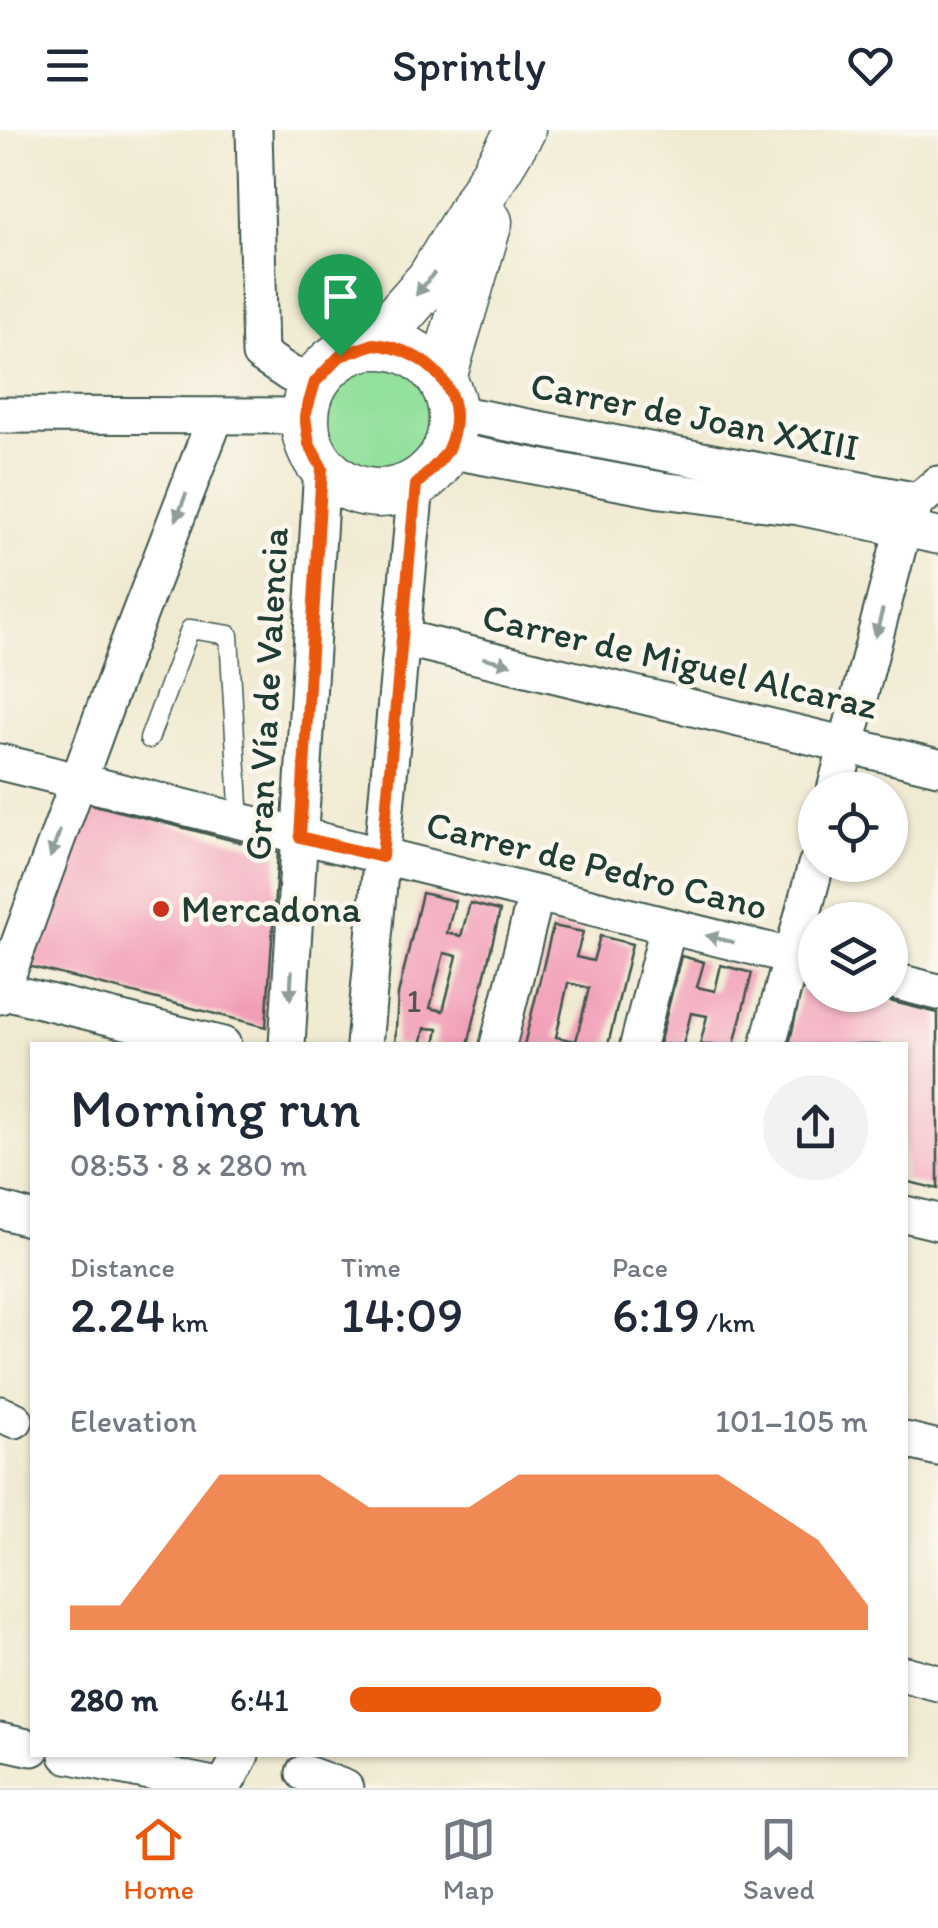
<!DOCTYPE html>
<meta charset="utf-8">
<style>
:root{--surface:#fff;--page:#f2f2f3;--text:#1f2937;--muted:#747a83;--line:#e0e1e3;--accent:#ea580c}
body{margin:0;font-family:Itim,sans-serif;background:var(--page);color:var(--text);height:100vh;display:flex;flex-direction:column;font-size:38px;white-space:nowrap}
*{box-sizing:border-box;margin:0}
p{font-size:32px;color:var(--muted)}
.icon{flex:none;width:55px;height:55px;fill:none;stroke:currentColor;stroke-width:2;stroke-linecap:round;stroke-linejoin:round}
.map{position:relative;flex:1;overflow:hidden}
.sheet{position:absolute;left:30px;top:912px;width:878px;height:715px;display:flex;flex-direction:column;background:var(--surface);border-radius:0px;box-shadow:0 2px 8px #0004}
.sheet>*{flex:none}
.fabs{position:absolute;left:798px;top:642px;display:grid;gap:20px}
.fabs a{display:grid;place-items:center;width:110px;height:110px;border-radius:50%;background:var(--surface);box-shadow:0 2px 8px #0004;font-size:50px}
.pin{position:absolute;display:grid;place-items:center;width:85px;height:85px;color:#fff;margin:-102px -42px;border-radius:50% 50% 50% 0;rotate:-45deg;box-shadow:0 0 10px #0007}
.pin .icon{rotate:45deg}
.round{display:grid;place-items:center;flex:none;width:105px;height:105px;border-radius:52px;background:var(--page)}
.overview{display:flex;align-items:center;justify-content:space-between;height:170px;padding:0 40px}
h1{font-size:55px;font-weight:600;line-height:75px}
.metrics{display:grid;grid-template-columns:repeat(3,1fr);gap:15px;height:170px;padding:10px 40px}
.metrics div{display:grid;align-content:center}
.metrics b{font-size:50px;font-weight:600}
.metrics small{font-size:28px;font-weight:400}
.metrics p{font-size:28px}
.chart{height:280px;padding:20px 40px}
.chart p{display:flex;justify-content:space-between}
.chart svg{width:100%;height:180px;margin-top:10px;fill:var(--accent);opacity:.7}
ul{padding:0 40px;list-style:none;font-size:32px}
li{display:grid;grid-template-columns:160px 120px 1fr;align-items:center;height:75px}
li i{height:25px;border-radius:12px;background:var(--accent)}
header{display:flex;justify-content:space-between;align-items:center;height:130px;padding:0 40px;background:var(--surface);font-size:45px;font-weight:600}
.menu{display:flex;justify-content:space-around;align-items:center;height:140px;border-top:2px solid var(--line);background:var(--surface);font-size:28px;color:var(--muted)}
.menu a{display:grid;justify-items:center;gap:5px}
.menu .selected{color:var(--accent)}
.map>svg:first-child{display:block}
.green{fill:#94e09d;stroke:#5a8e68;stroke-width:2.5}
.building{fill:#f29db7;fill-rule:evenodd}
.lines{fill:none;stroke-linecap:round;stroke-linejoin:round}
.lane-casing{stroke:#3e574c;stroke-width:21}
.street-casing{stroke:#3e574c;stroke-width:39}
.secondary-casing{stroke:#3e574c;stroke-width:51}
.lane{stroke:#fff;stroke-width:18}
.street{stroke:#fff;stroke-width:35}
.secondary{stroke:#fff;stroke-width:48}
.oneway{fill:#8f9e9a}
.route-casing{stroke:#fff;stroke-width:20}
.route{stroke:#ea580c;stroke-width:12}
.poi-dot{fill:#c8321e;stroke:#fbf7ec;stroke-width:4}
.labels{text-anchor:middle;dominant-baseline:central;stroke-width:9;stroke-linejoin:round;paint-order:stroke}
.number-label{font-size:32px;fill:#545555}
.street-label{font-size:38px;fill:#1f3d34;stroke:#fbf7ec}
.poi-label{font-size:38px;fill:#1f3d34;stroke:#fbf7ec;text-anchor:start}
</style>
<header><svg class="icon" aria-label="menu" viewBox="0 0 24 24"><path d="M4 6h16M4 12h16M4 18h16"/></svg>Sprintly<svg class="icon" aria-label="heart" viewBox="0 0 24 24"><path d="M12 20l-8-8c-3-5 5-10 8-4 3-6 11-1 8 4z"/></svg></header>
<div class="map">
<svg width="938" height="1658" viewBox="0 0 938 1658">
<rect width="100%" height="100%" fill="#fbf7ec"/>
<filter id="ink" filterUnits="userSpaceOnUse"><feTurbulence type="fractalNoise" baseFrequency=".01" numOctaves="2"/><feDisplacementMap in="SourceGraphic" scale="20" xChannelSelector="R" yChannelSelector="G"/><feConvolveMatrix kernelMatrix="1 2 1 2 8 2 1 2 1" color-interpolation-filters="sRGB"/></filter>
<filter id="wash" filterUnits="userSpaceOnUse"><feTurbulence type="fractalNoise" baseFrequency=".0048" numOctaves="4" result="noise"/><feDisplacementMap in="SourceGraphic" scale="40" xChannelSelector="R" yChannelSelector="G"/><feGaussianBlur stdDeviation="2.25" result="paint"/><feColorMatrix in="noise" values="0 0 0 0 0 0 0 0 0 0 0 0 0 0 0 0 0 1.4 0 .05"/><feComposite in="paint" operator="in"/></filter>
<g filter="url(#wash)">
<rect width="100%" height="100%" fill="#f0ead2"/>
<circle class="green" cx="378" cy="289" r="59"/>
<g id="blocks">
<g class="building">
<polygon points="87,673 278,722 266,897 28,836"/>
<path d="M 422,763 L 455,771 L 447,803 L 461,806 L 470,773 L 500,781 L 468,915 L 435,915 L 438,899 L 425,898 L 421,915 L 395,915 L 398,865 ZM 444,823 L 457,826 L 443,881 L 430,878 Z"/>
<path d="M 553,796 L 583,802 L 576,827 L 593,831 L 600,806 L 632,814 L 608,915 L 524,915 ZM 568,853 L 589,858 L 576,911 L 556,907 Z"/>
<polygon points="681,826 704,832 697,857 715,861 721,835 752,843 734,915 700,915 707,886 691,883 683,915 659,915"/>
<polygon points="815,854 815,865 865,865 938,883 938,1059 905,1051 905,915 789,915 801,861"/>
</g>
</g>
</g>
<g filter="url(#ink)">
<use href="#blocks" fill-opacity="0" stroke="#3e574c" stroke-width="2.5"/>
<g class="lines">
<g class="lane-casing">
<polyline id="lane" points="149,609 190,499 229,505 240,692"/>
</g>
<g class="street-casing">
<g id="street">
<polyline points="254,0 260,224 290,244 315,252"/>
<polyline points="455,283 918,371 938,354"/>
<polyline points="0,285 305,286"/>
<polyline points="448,320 661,360 799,377 938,406"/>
<polyline points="402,508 938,637"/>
<polyline points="0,632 815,832"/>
<polyline points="835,660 903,399 913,381"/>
<polyline points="890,850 938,862"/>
<polyline points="0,860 223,915"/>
<polyline points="0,866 131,506 216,286"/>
<polyline points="287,915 322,338"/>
<polyline points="364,915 416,355"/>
<polyline points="498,915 536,764"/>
<polyline points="638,915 668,797"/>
<polyline points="768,915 816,735"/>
<polyline points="0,1080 32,1089"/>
<polyline points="905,1084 938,1092"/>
<polyline points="0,1284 15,1290"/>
<polyline points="905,1310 938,1318"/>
<polyline points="905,1544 938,1553"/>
<polyline points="0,1611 32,1618"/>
<polyline points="67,1625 223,1657"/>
<polyline points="304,1643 345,1658"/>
<polyline points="223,1658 241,1625"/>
</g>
</g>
<g class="secondary-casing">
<g id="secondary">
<polyline points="374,214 431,149 521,0"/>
<circle cx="379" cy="289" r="74"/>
<polyline points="442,248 488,92"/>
</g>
</g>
<use href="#lane" class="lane"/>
<use href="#street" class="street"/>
<use href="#secondary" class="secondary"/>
</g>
<defs><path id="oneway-solid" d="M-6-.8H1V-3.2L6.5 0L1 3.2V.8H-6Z" transform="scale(2.5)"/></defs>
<g class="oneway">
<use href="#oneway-solid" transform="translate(425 154) rotate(129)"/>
<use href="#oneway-solid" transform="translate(181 377) rotate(111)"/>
<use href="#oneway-solid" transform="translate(879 493) rotate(105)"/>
<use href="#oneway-solid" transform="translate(497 531) rotate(13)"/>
<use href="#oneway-solid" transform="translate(55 714) rotate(110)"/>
<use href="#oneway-solid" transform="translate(720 809) rotate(-166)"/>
<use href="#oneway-solid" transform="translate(291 855) rotate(93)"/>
</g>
</g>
<g class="lines" filter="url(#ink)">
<g class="route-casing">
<path id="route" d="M 374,214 C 427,220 473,261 448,319 C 442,331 426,344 416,355 L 382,727 L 300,707 L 322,338 L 309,314 L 305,286 L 315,252 L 340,226 Z"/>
</g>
<use href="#route" class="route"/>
</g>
<circle class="poi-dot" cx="161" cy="779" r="10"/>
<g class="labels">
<g class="number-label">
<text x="414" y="871">1</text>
</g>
<g class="street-label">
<text transform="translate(695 286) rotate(11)">Carrer de Joan XXIII</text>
<text transform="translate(680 531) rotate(13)">Carrer de Miguel Alcaraz</text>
<text transform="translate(266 564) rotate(-87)">Gran Vía de Valencia</text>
<text transform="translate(597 735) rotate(14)">Carrer de Pedro Cano</text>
</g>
<g class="poi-label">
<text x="181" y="779">Mercadona</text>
</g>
</g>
</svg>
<div class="fabs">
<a><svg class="icon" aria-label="locate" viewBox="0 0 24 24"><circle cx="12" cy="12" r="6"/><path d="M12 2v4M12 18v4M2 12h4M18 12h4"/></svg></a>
<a><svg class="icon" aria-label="layers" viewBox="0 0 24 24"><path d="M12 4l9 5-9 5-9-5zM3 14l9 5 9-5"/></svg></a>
</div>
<div class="pin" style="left:340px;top:226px;background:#1e9e55"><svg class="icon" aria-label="arrive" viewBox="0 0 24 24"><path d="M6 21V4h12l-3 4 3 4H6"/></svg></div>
<section class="sheet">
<div class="overview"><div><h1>Morning run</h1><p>08:53 · 8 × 280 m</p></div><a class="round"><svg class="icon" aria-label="share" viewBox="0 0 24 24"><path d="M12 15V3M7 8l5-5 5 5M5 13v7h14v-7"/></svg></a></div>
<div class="metrics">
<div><p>Distance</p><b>2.24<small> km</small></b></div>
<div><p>Time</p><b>14:09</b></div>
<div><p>Pace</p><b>6:19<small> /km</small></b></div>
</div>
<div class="chart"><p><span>Elevation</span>101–105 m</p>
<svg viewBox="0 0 160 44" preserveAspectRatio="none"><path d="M0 44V38L10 38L20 22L30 6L40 6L50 6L60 14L70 14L80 14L90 6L100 6L110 6L120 6L130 6L140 14L150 22L160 38V44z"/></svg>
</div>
<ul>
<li><b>280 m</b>6:41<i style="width:60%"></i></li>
</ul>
</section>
</div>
<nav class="menu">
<a class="selected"><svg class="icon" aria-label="home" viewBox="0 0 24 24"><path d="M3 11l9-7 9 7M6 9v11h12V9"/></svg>Home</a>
<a><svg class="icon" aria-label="map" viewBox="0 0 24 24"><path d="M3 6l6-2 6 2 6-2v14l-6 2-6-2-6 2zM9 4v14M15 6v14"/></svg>Map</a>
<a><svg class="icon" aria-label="saved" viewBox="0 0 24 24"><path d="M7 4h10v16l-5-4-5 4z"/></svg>Saved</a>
</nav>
